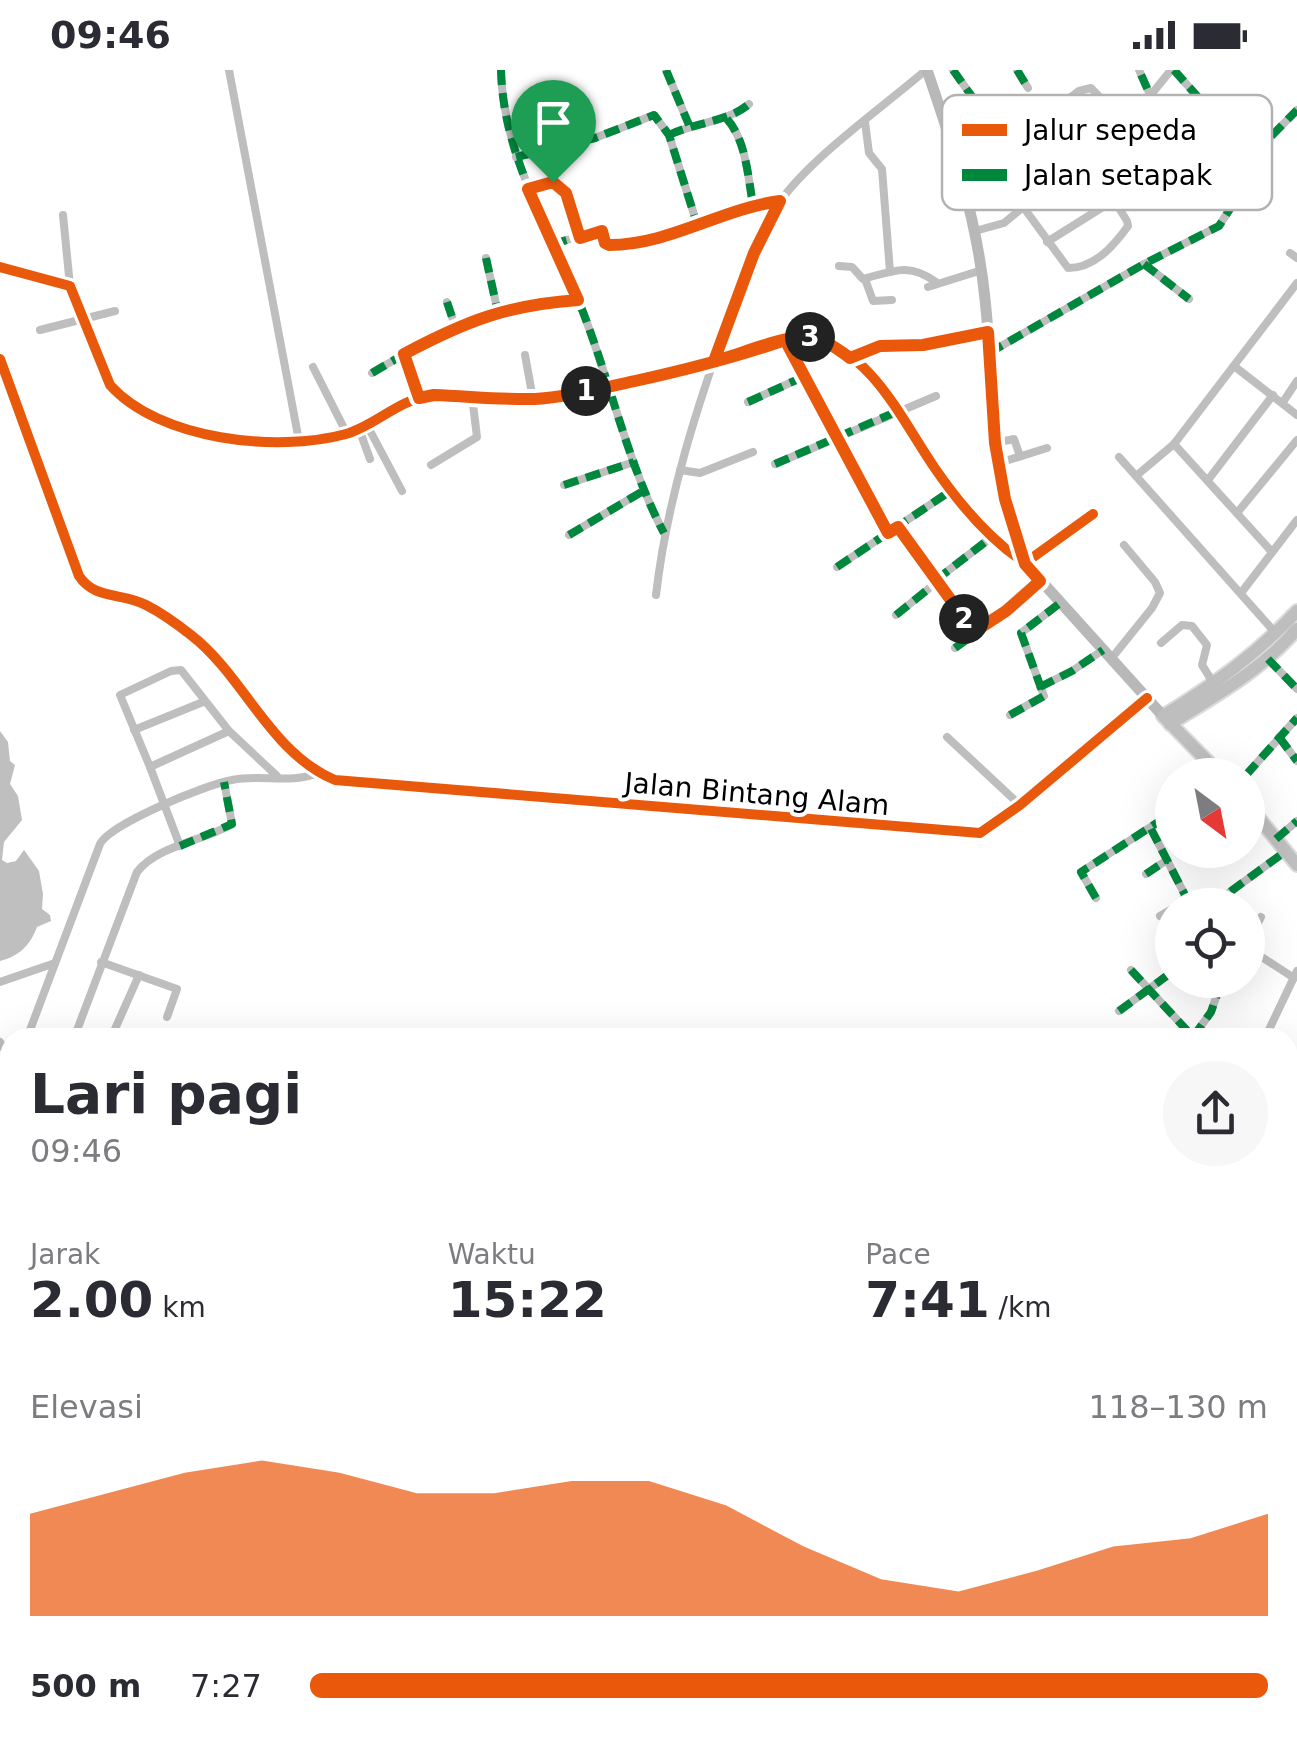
<!DOCTYPE html>
<html lang="id">
<meta charset="utf-8">
<style>
:root{--surface:#fff;--page:#f7f7f7;--text:#2b2b33;--muted:#7c7c81;--accent:#ea580c}
body{margin:0;font-family:"DejaVu Sans",sans-serif;background:var(--page);color:var(--text);height:100vh;display:flex;flex-direction:column;font-size:38px;white-space:nowrap}
*{box-sizing:border-box;margin:0}
p{font-size:32px;color:var(--muted)}
.icon{flex:none;width:55px;height:55px;fill:none;stroke:currentColor;stroke-width:2;stroke-linecap:round;stroke-linejoin:round}
.map{position:relative;flex:1;overflow:hidden}
.details{position:absolute;left:0px;top:958px;width:1298px;height:718px;display:flex;flex-direction:column;background:var(--surface);border-radius:30px 30px 0 0;box-shadow:0 10px 40px #0002}
.details>*{flex:none}
.needle{width:65px;rotate:148deg}
.controls{position:absolute;left:1155px;top:688px;display:grid;gap:20px}
.controls a{display:grid;place-items:center;width:110px;height:110px;border-radius:50%;background:var(--surface);box-shadow:0 10px 40px #0002;font-size:50px}
.pin{position:absolute;display:grid;place-items:center;width:85px;height:85px;color:#fff;margin:-102px -42px;border-radius:50% 50% 50% 0;rotate:-45deg;box-shadow:0 0 10px #0007}
.pin .icon{rotate:45deg}
.km{position:absolute;width:50px;height:50px;margin:-25px;border-radius:50%;background:#222;color:#fff;font-size:28px;line-height:50px;text-align:center}
.round{display:grid;place-items:center;flex:none;width:105px;height:105px;border-radius:52px;background:var(--page)}
.head{display:flex;align-items:center;justify-content:space-between;height:170px;padding:0 30px}
h1{font-size:55px;font-weight:800;line-height:75px}
.figures{display:grid;grid-template-columns:repeat(3,1fr);gap:15px;height:170px;padding:10px 30px}
.figures div{display:grid;align-content:center}
.figures b{font-size:50px;font-weight:800}
.figures small{font-size:28px;font-weight:400}
.figures p{font-size:28px}
.chart{height:280px;padding:20px 30px}
.chart p{display:flex;justify-content:space-between}
.chart svg{width:100%;height:180px;margin-top:10px;fill:var(--accent);opacity:.7}
ul{padding:0 30px;list-style:none;font-size:32px}
li{display:grid;grid-template-columns:160px 120px 1fr;align-items:center;height:75px}
li i{height:25px;border-radius:12px;background:var(--accent)}
.status{display:flex;justify-content:space-between;align-items:center;height:70px;padding:0 50px;background:var(--surface);direction:ltr}
.status svg{height:28px;fill:currentColor}
.map>svg:first-child{display:block}
.water{fill:#bfbfbf}
.lines{fill:none;stroke-linecap:round;stroke-linejoin:round}
.primary-casing{stroke:#dbdbdb;stroke-width:16}
.minor{stroke:#bebebe;stroke-width:8}
.tertiary{stroke:#bebebe;stroke-width:10}
.secondary{stroke:#b8b8b8;stroke-width:11}
.primary{stroke:#bebebe;stroke-width:12}
.quiet{stroke:#00873e;stroke-width:8;stroke-dasharray:15 8;stroke-linecap:butt}
.cycleway-casing{stroke:#fff;stroke-width:16}
.cycleway{stroke:#e8590c;stroke-width:10}
.route-casing{stroke:#fff;stroke-width:20}
.route{stroke:#ea580c;stroke-width:12}
.labels{text-anchor:middle;dominant-baseline:central;stroke-width:8;stroke-linejoin:round;paint-order:stroke}
.street-label{font-size:28px;fill:#000;stroke:#fff}
.key{fill:#fff;stroke:#b2b2b2;stroke-width:2.5}
.key-label{font-size:28px;fill:#000}
</style>
<div class="status"><b>09:46</b><svg viewBox="0 0 49 12"><path d="M0 12V9h3v3zM5 12V6h3v6zM10 12V3h3v9zM15 12V0h3v12zM26 1h20v11H26zM47 4h2v5h-2z"/></svg></div>
<div class="map">
<svg width="1297" height="1674" viewBox="0 0 1297 1674">
<rect width="100%" height="100%" fill="#fff"/>
<path class="water" d="M 0,661 L 8,672 L 10,691 L 15,695 L 10,714 L 18,726 L 22,750 L 4,772 L 2,790 L 7,793 L 16,791 L 24,780 L 39,801 L 43,824 L 42,839 L 50,845 L 51,851 L 37,857 C 30,876 19,886 0,891 Z"/>
<g class="lines">
<g class="primary-casing">
<g id="primary">
<path d="M 1170,654 C 1216,625 1262,600 1297,559"/>
<path d="M 1221,705 L 1163,646 C 1213,615 1257,584 1297,541"/>
<polyline points="1248,735 1297,795"/>
</g>
</g>
<g class="minor">
<polyline points="229,0 299,371"/>
<path d="M 501,0 C 503,85 548,155 579,232 C 610,308 626,391 664,463"/>
<polyline points="666,0 689,55"/>
<polyline points="953,0 1018,91"/>
<polyline points="1017,0 1028,18"/>
<polyline points="1174,0 1250,86"/>
<polygon points="1091,18 1113,41 1113,51 1073,77 1059,77 1047,45 1079,21"/>
<polyline points="1150,26 1171,0"/>
<path d="M 727,49 C 746,70 748,107 753,135"/>
<polyline points="865,52 869,83 882,99 890,202"/>
<path d="M 669,65 C 696,52 728,52 749,34"/>
<polyline points="516,87 595,68 654,45 669,65 697,154"/>
<polyline points="957,87 1003,71"/>
<polyline points="1223,115 1297,40"/>
<path d="M 528,119 C 535,117 545,112 552,112 C 572,112 576,153 580,167"/>
<path d="M 1024,138 L 1068,198 C 1094,198 1113,177 1128,156 L 1127,151 L 1079,74"/>
<polyline points="63,145 70,216"/>
<polyline points="975,161 1004,153 1034,128 1090,93"/>
<polyline points="1047,172 1114,130"/>
<path d="M 552,174 L 600,161 L 607,175 C 668,178 720,140 780,131"/>
<polyline points="1290,183 1297,188"/>
<polyline points="486,188 498,243"/>
<polyline points="1144,194 1189,229"/>
<path d="M 839,196 L 852,197 L 863,209 C 893,201 909,192 936,212"/>
<path d="M 0,197 L 70,216 L 110,315 C 159,370 277,383 346,364 C 374,356 399,330 428,326 C 468,319 509,332 549,327 C 612,319 673,302 734,286 C 759,280 782,270 807,266 C 871,279 901,349 934,397 C 958,432 990,470 1025,493 L 1093,444"/>
<polyline points="865,209 873,231 892,230"/>
<polyline points="928,217 982,200"/>
<polyline points="447,232 455,256"/>
<polyline points="40,260 115,241"/>
<polyline points="785,270 888,463"/>
<polyline points="989,283 1144,194 1219,156 1235,131 1235,126 1155,36 1139,0"/>
<polyline points="404,284 419,328"/>
<polyline points="525,285 533,329"/>
<polyline points="850,289 879,276 923,275 988,262"/>
<polyline points="1234,296 1297,345"/>
<polyline points="313,297 347,364"/>
<path d="M 372,303 C 444,260 493,235 579,231"/>
<polyline points="748,332 803,307"/>
<polyline points="1283,332 1297,311"/>
<polyline points="367,355 402,421"/>
<polyline points="359,359 370,389"/>
<polyline points="995,373 1014,369 1020,386"/>
<polyline points="1174,374 1272,482"/>
<polyline points="1119,387 1272,559"/>
<polyline points="999,393 1047,378"/>
<polyline points="775,394 936,326"/>
<polyline points="431,395 477,367 472,326"/>
<polyline points="680,400 700,403 753,382"/>
<polyline points="1136,406 1174,374 1297,213"/>
<polyline points="1208,410 1273,325"/>
<polyline points="564,415 634,392"/>
<polyline points="1237,443 1297,370"/>
<polyline points="898,457 974,562"/>
<polyline points="569,465 643,421"/>
<polyline points="837,497 952,420"/>
<polyline points="936,510 993,466"/>
<polyline points="1241,523 1297,450"/>
<path d="M 656,525 C 667,429 697,336 730,245 C 744,208 756,166 779,133 C 810,88 883,37 926,0"/>
<polyline points="896,545 937,512"/>
<polyline points="1161,573 1182,555 1192,556 1207,575 1202,595 1214,614"/>
<polyline points="955,578 1006,541 1040,511"/>
<polyline points="1111,589 1152,538 1160,523 1155,512 1124,475"/>
<polyline points="1268,589 1297,619"/>
<polyline points="1040,617 1072,601 1103,580"/>
<polyline points="1010,645 1044,626 1021,563 1060,533"/>
<polyline points="134,660 203,632"/>
<polyline points="229,661 150,697 120,625 171,601 181,600 229,661 277,706"/>
<polyline points="947,667 1020,735"/>
<polyline points="1279,667 1297,691"/>
<polyline points="150,697 180,776"/>
<polyline points="1246,705 1297,648"/>
<polyline points="1151,759 1185,825 1184,831 1178,835"/>
<polyline points="1276,769 1297,751"/>
<polyline points="1146,804 1167,790"/>
<polyline points="1096,828 1081,802 1172,743"/>
<polyline points="1212,835 1286,781"/>
<polyline points="1160,846 1172,839"/>
<polyline points="1248,873 1261,847"/>
<polyline points="1248,878 1294,908"/>
<polyline points="101,892 177,919 167,947"/>
<polyline points="1131,900 1194,968"/>
<polyline points="0,912 55,893"/>
<polyline points="1119,941 1172,902"/>
<polyline points="1193,967 1211,942 1222,910"/>
<path d="M 27,968 L 100,774 C 110,754 207,714 232,710 C 260,704 291,714 318,703"/>
<path d="M 74,968 L 137,802 C 158,775 204,771 232,754 L 224,712"/>
<polyline points="111,968 139,905"/>
<polyline points="1265,968 1297,901"/>
<polyline points="0,972 10,989"/>
<polyline points="0,1032 10,1026"/>
<polyline points="0,1039 10,1057"/>
<polyline points="0,1106 4,1113"/>
<polyline points="0,1137 10,1131"/>
<polyline points="0,1174 10,1168"/>
<polyline points="0,1213 10,1207"/>
<polyline points="0,1254 10,1248"/>
<polyline points="0,1297 10,1291"/>
<polyline points="1288,1310 1297,1302"/>
<polyline points="0,1322 7,1333"/>
<polyline points="0,1373 10,1368"/>
<polyline points="7,1406 10,1405"/>
<polyline points="0,1659 10,1651"/>
<polyline points="30,1665 31,1674"/>
<polyline points="823,1665 830,1669 829,1674"/>
<polyline points="1090,1665 1098,1674"/>
<polyline points="117,1667 122,1665"/>
<polyline points="181,1674 181,1665"/>
<polyline points="262,1674 262,1665"/>
<polyline points="286,1674 287,1665"/>
<polyline points="293,1674 294,1665"/>
<polyline points="319,1674 319,1665"/>
<polyline points="398,1674 399,1665"/>
</g>
<g class="tertiary">
<path d="M 0,289 L 79,506 C 95,530 121,522 146,535 C 162,543 177,554 191,565 C 244,606 270,683 335,710 L 980,763 L 1020,735 L 1147,628"/>
<polyline points="1288,1339 1297,1337"/>
<polyline points="1058,1674 1062,1665"/>
</g>
<path class="secondary" d="M 927,0 C 953,76 977,149 985,229 C 994,313 990,398 1019,478 L 1025,493 L 1163,646"/>
<use href="#primary" class="primary"/>
<g class="quiet">
<path d="M 501,0 C 503,85 548,155 579,232 C 610,308 626,391 664,463"/>
<polyline points="666,0 689,55"/>
<polyline points="953,0 1018,91"/>
<polyline points="1017,0 1028,18"/>
<polyline points="1174,0 1250,86"/>
<path d="M 727,49 C 746,70 748,107 753,135"/>
<path d="M 669,65 C 696,52 728,52 749,34"/>
<polyline points="516,87 595,68 654,45 669,65 697,154"/>
<polyline points="957,87 1003,71"/>
<polyline points="1223,115 1297,40"/>
<path d="M 528,119 C 535,117 545,112 552,112 C 572,112 576,153 580,167"/>
<path d="M 552,174 L 600,161 L 607,175 C 668,178 720,140 780,131"/>
<polyline points="486,188 498,243"/>
<polyline points="1144,194 1189,229"/>
<polyline points="447,232 455,256"/>
<polyline points="785,270 888,463"/>
<polyline points="989,283 1144,194 1219,156 1235,131 1235,126 1155,36 1139,0"/>
<polyline points="404,284 419,328"/>
<polyline points="850,289 879,276 923,275 988,262"/>
<path d="M 372,303 C 444,260 493,235 579,231"/>
<polyline points="748,332 803,307"/>
<polyline points="775,394 898,341"/>
<polyline points="564,415 634,392"/>
<polyline points="898,457 974,562"/>
<polyline points="569,465 643,421"/>
<polyline points="837,497 952,420"/>
<polyline points="936,510 993,466"/>
<polyline points="896,545 937,512"/>
<polyline points="955,578 1006,541 1040,511"/>
<polyline points="1268,589 1297,619"/>
<polyline points="1040,617 1072,601 1103,580"/>
<polyline points="1010,645 1044,626 1021,563 1060,533"/>
<polyline points="1279,667 1297,691"/>
<polyline points="1246,705 1297,648"/>
<polyline points="1151,759 1185,825 1184,831 1178,835"/>
<polyline points="1276,769 1297,751"/>
<polyline points="180,776 232,754 224,712"/>
<polyline points="1146,804 1167,790"/>
<polyline points="1096,828 1081,802 1172,743"/>
<polyline points="1212,835 1286,781"/>
<polyline points="1131,900 1194,968"/>
<polyline points="1119,941 1172,902"/>
<polyline points="1193,967 1211,942 1222,910"/>
<polyline points="823,1665 830,1669 829,1674"/>
</g>
<g class="cycleway-casing">
<g id="cycleway">
<path d="M 0,197 L 70,216 L 110,315 C 159,370 277,383 346,364 C 374,356 399,330 428,326 C 468,319 509,332 549,327 C 612,319 673,302 734,286 C 759,280 782,270 807,266 C 871,279 901,349 934,397 C 958,432 990,470 1025,493 L 1093,444"/>
<path d="M 0,289 L 79,506 C 95,530 121,522 146,535 C 162,543 177,554 191,565 C 244,606 270,683 335,710 L 980,763 L 1020,735 L 1147,628"/>
</g>
</g>
<use href="#cycleway" class="cycleway"/>
</g>
<g class="lines">
<g class="route-casing">
<path id="route" d="M 553,112 L 528,119 L 578,230 C 507,235 466,251 404,284 L 419,328 L 434,325 C 467,326 501,330 535,329 C 569,327 602,318 635,311 C 685,300 736,287 785,270 L 888,463 L 898,457 L 974,562 L 1006,541 L 1040,511 L 1025,494 L 1005,429 L 995,373 L 988,262 L 923,275 L 880,276 L 850,288 C 840,281 828,271 816,268 C 793,261 740,285 714,291 L 754,183 L 780,131 C 720,139 670,175 609,175 L 605,173 L 602,161 L 580,168 L 566,123 L 553,112"/>
</g>
<use href="#route" class="route"/>
</g>
<g class="labels">
<g class="street-label">
<text transform="translate(757 724) rotate(5)">Jalan Bintang Alam</text>
</g>
</g>
<rect x="942" y="25" width="330" height="115" rx="15" class="key"/>
<rect x="962" y="54" width="45" height="12" fill="#e8590c"/>
<rect x="962" y="99" width="45" height="12" fill="#00873e"/>
<g class="key-label">
<text x="1024" y="70">Jalur sepeda</text>
<text x="1024" y="115">Jalan setapak</text>
</g>
</svg>
<div class="controls">
<a><svg class="needle" viewBox="-14 -14 28 28"><path d="M0-13l5 13h-10z" fill="#e53935"/><path d="M0 13l5-13h-10z" fill="#7c7c81"/></svg></a>
<a><svg class="icon" aria-label="locate" viewBox="0 0 24 24"><circle cx="12" cy="12" r="6"/><path d="M12 2v4M12 18v4M2 12h4M18 12h4"/></svg></a>
</div>
<div class="pin" style="left:553px;top:112px;background:#1e9e55"><svg class="icon" aria-label="arrive" viewBox="0 0 24 24"><path d="M6 21V4h12l-3 4 3 4H6"/></svg></div>
<b class="km" style="left:586px;top:321px">1</b>
<b class="km" style="left:964px;top:549px">2</b>
<b class="km" style="left:810px;top:267px">3</b>
<section class="details">
<div class="head"><div><h1>Lari pagi</h1><p>09:46</p></div><a class="round"><svg class="icon" aria-label="share" viewBox="0 0 24 24"><path d="M12 15V3M7 8l5-5 5 5M5 13v7h14v-7"/></svg></a></div>
<div class="figures">
<div><p>Jarak</p><b>2.00<small> km</small></b></div>
<div><p>Waktu</p><b>15:22</b></div>
<div><p>Pace</p><b>7:41<small> /km</small></b></div>
</div>
<div class="chart"><p><span>Elevasi</span>118–130 m</p>
<svg viewBox="0 0 160 44" preserveAspectRatio="none"><path d="M0 44V19L10 14L20 9L30 6L40 9L50 14L60 14L70 11L80 11L90 17L100 27L110 35L120 38L130 33L140 27L150 25L160 19V44z"/></svg>
</div>
<ul>
<li><b>500 m</b>7:27<i style="width:100%"></i></li>
</ul>
</section>
</div>
